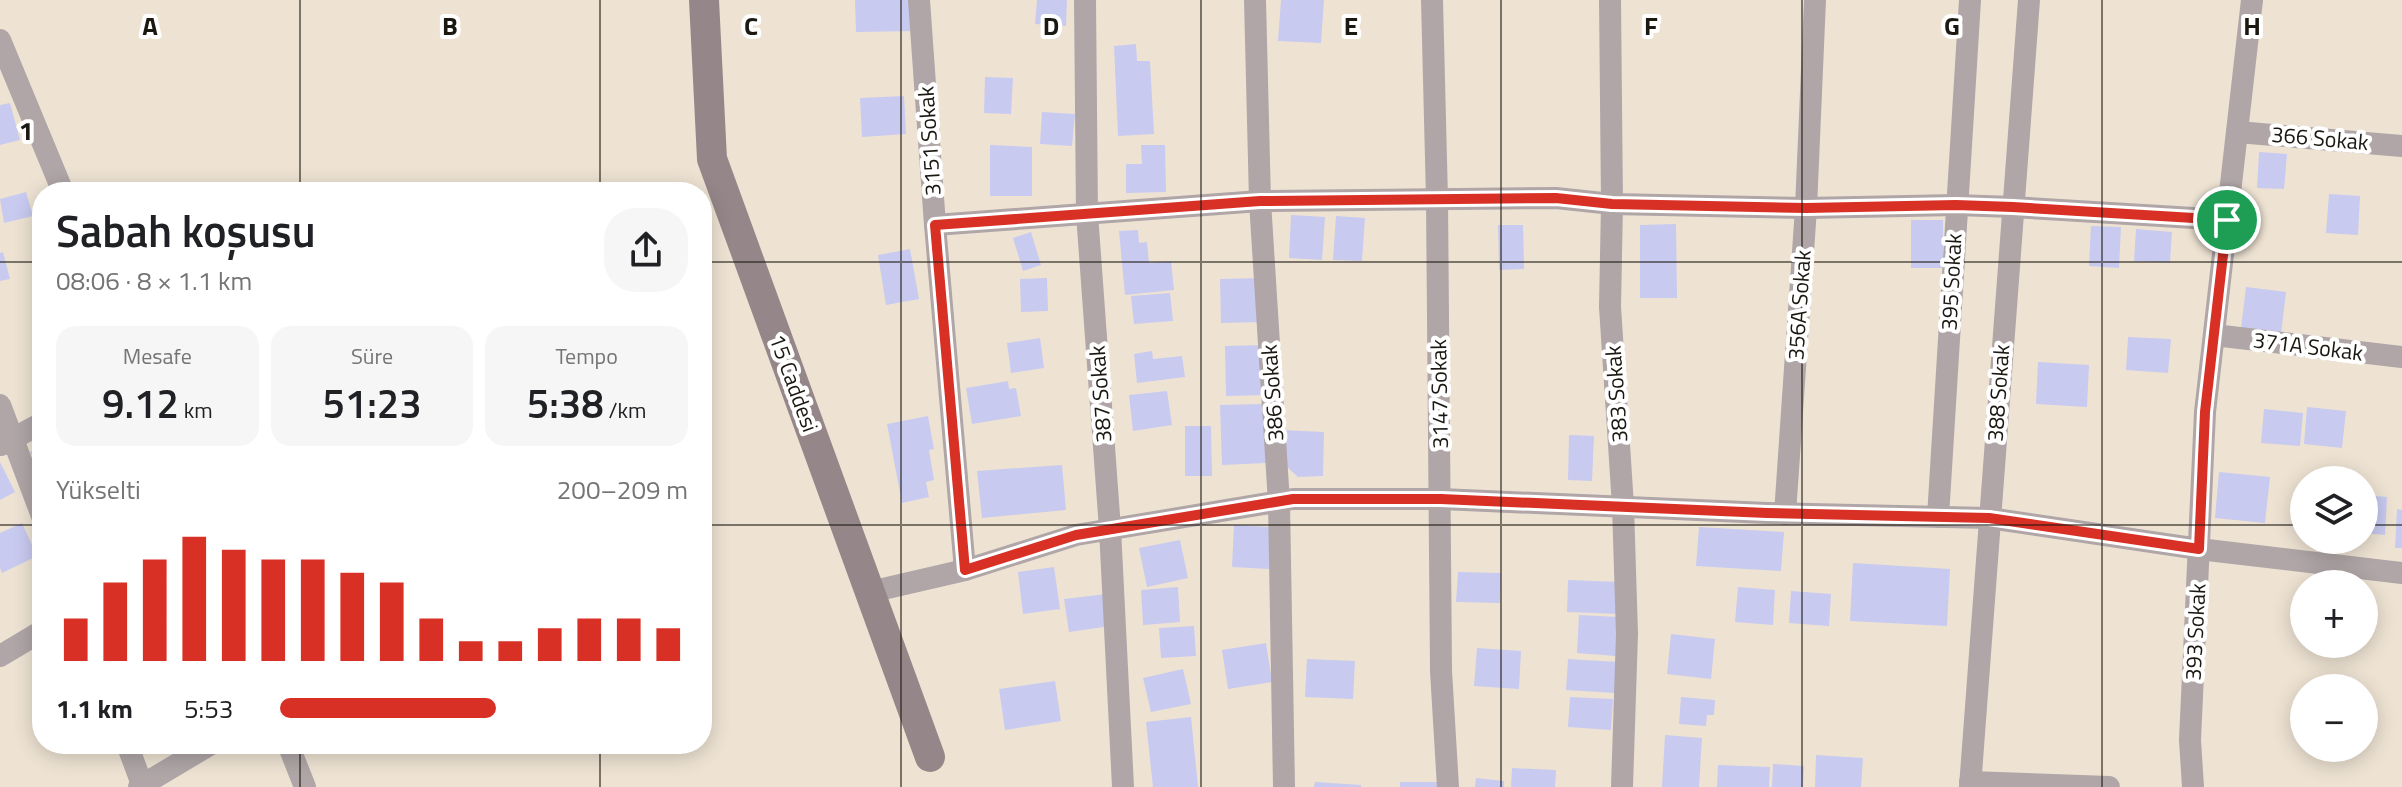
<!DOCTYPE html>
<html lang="tr">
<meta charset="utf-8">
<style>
:root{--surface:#fff;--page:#f6f6f6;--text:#202124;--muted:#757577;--accent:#d93025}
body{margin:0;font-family:"Titillium Web",sans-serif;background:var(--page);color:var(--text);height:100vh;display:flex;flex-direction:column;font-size:30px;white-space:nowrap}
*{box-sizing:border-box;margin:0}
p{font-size:26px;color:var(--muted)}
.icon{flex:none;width:44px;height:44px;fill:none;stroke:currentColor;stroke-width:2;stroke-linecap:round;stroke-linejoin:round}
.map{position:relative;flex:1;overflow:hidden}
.side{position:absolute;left:32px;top:182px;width:680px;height:572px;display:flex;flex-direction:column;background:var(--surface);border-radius:32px;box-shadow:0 4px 20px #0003}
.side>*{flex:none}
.tools{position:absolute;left:2290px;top:466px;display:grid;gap:16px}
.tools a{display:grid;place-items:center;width:88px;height:88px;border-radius:50%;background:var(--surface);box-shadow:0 4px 20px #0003;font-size:40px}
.pin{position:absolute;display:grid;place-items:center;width:68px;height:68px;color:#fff;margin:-34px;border:4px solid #fff;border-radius:50%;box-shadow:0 2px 8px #0007}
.round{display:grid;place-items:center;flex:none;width:84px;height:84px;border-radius:32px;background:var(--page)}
.head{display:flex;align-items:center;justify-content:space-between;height:136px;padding:0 24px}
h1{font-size:44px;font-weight:600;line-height:60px}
.stats{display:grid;grid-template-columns:repeat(3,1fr);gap:12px;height:136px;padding:8px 24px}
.stats div{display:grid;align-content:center;border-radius:20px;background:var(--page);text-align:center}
.stats b{font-size:40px;font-weight:600}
.stats small{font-size:22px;font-weight:400}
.stats p{font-size:22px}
.chart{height:224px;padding:16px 24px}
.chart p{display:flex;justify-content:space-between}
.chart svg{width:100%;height:144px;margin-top:8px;stroke:var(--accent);stroke-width:6}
ul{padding:0 24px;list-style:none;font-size:26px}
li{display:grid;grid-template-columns:128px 96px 1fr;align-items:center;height:60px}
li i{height:20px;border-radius:10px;background:var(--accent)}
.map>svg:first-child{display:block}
.building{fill:#c8caf0}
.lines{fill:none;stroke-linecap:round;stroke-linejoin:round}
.street{stroke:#b0a6a7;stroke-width:22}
.secondary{stroke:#958789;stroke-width:30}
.route-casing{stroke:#fff;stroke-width:16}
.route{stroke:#d93025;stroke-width:10}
.grid{fill:none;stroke:#1b1711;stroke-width:2;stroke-opacity:0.55}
.labels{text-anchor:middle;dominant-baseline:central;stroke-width:8;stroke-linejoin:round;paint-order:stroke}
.street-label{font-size:22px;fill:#1b1711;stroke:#fff}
.grid-label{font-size:26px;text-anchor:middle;font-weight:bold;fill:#1b1711;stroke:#fff;stroke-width:8;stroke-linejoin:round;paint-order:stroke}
</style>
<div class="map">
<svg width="2402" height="787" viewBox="0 0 2402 787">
<rect width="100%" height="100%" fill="#eee3d3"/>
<g class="building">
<polygon points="855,0 914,0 916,31 856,32"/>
<polygon points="1037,0 1067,0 1066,26 1035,24"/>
<polygon points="1281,0 1324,0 1321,43 1278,41"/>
<polygon points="1136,44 1137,61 1150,61 1154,134 1118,136 1114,46"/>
<polygon points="985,77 1013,78 1011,114 984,113"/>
<polygon points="904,96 906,134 862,137 860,98"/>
<polygon points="10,103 20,140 0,145 0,105"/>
<polygon points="1042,112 1075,114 1072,146 1040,144"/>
<polygon points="990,145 1032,147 1032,196 990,196"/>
<polygon points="1141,145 1165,145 1166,192 1126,193 1126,164 1142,164"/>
<polygon points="2259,152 2287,154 2284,189 2257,188"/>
<polygon points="26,192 33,216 4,223 0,199"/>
<polygon points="2329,194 2360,196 2358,235 2326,233"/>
<polygon points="1291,215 1325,217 1322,260 1289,258"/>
<polygon points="1336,216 1365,218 1362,261 1333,260"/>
<rect x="1911" y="220" width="32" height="48"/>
<polygon points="1676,224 1677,298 1640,298 1640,225"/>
<polygon points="1498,225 1523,225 1524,269 1499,270"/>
<polygon points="2091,226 2121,227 2119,268 2089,266"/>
<polygon points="2136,229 2172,232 2170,263 2134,261"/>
<polygon points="1138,230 1139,243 1147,242 1149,263 1171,261 1174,290 1125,295 1119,231"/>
<polygon points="1031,232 1041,265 1023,271 1013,238"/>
<polygon points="910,249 919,299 886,305 878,255"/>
<polygon points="3,252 10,279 0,281 0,253"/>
<polygon points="1047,278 1048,311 1021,312 1020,279"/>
<polygon points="1261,278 1262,322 1221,323 1220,279"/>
<polygon points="2246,287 2286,292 2281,334 2241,329"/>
<polygon points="1170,293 1173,321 1134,324 1131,296"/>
<polygon points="2128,337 2171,339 2168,373 2126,370"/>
<polygon points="1040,338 1044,368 1011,373 1007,343"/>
<polygon points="1263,345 1264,395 1226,396 1225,346"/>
<polygon points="1152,351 1153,359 1182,356 1185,377 1137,383 1134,354"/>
<polygon points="2038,362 2089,365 2087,407 2036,404"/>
<polygon points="1008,381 1009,389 1016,388 1021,416 972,424 966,388"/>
<polygon points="1167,391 1172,425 1133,431 1129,395"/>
<polygon points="1264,404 1266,463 1222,465 1220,405"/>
<polygon points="2307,407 2346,411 2342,448 2304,444"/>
<polygon points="2264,409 2303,413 2300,446 2261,443"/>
<polygon points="928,416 934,449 929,450 934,480 926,482 929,497 902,503 887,424"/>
<polygon points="1185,426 1211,426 1212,476 1185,476"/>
<polygon points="1281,430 1324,432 1323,476 1298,477 1287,467"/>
<polygon points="1569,435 1594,436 1592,481 1568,480"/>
<polygon points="42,444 42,473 30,452"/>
<polygon points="0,462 15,492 0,500"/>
<polygon points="1062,465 1066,510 982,518 977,471"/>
<polygon points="2219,472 2270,477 2265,523 2215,518"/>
<polygon points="2364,495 2387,497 2385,535 2364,533"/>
<polygon points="2397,509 2402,510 2402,548 2395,548"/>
<polygon points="22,523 37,556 2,573 0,568 0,533"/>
<polygon points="1234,525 1271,527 1269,569 1232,567"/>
<polygon points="1699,527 1784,532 1781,571 1696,566"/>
<polygon points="1180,540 1188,578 1147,587 1139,548"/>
<polygon points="1853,563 1950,569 1947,626 1850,621"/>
<polygon points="1054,567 1060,609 1023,614 1018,572"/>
<polygon points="1458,572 1501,573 1500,603 1456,602"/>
<polygon points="1568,580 1620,582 1619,614 1567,612"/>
<polygon points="1178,587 1180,622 1143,625 1141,590"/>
<polygon points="1738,587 1775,590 1773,625 1735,622"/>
<polygon points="1791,591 1831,594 1829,626 1789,623"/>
<polygon points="1107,594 1111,626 1069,632 1064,599"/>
<polygon points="1579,615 1619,617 1616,656 1577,653"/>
<polygon points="1194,626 1196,656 1161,658 1159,628"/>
<polygon points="1671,634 1715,639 1711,679 1667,674"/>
<polygon points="1266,643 1272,682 1228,689 1222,650"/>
<polygon points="1477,648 1521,651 1519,689 1474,686"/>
<polygon points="1307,659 1355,661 1353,699 1305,697"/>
<polygon points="1568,659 1617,662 1615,693 1566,690"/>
<polygon points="1183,669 1191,704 1151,712 1143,678"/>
<polygon points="1055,681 1061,721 1005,730 999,689"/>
<polygon points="1570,697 1613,699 1611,730 1568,727"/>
<polygon points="1681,697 1715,700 1714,715 1707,715 1706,726 1679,724"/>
<polygon points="1191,717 1198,787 1153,787 1146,722"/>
<polygon points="1665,735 1702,738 1699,787 1662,787"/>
<polygon points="1816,755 1863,758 1861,787 1815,787"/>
<polygon points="1773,764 1804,766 1803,787 1772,787"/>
<polygon points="1718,765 1770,767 1769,787 1717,787"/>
<polygon points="1512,768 1556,770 1555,787 1511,787"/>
<polygon points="1476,778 1504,781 1504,787 1475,787"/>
<polygon points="1315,782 1361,785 1361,787 1314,787"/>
<rect x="1400" y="782" width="39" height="5"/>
</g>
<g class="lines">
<g class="street">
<polyline points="919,0 935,225 965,570"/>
<polyline points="1085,0 1087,214 1110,529 1123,787"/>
<polyline points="1255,0 1260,201 1279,503 1284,787"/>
<polyline points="1432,0 1437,199 1441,671 1448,787"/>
<polyline points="1610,0 1612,204 1610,307 1623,506 1627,634 1622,787"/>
<polyline points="0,40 63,192"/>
<polyline points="2237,132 2402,146"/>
<polyline points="935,225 1260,201 1556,198 1612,204 1806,208 1956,205 2013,207 2227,220"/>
<polyline points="2214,335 2402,357"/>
<polyline points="0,405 42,516"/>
<polyline points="1,445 42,423"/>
<polyline points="1785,514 1806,208 1815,0"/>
<polyline points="1938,517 1970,0"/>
<polyline points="870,592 965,570 1076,535 1293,499 1441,499 1767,513 1989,518 2199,549 2402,573"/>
<polyline points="0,656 42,631"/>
<polyline points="127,744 143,787"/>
<polyline points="288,744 305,787"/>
<polyline points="1970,782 2109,787"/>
<polyline points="139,787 211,744"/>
<polyline points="1970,787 2029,0"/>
<polyline points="2193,787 2190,740 2205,412 2252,0"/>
</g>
<polyline class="secondary" points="704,0 712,159 930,757"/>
</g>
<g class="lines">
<g class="route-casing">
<polygon id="route" points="1556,198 1612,204 1806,208 1956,205 2013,207 2227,220 2205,412 2199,549 1989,518 1767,513 1441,499 1293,499 1076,535 965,570 935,225 1260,201"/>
</g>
<use href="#route" class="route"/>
</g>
<path class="grid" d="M 300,0 L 300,192M 600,0 L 600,192M 901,0 L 901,787M 1201,0 L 1201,787M 1501,0 L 1501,787M 1802,0 L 1802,787M 2102,0 L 2102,787M 0,262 L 42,262M 702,262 L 2402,262M 0,525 L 42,525M 702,525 L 2304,525M 2364,525 L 2402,525M 300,744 L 300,787M 600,744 L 600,787"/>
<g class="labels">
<g class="street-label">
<text transform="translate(2320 138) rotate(5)">366 Sokak</text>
<text transform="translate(929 141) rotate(-94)">3151 Sokak</text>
<text transform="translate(1951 282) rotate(-87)">395 Sokak</text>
<text transform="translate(1799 305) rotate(-86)">356A Sokak</text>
<text transform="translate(2308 346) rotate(7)">371A Sokak</text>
<text transform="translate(794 383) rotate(70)">15 Caddesi</text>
<text transform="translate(1272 393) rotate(-94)">386 Sokak</text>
<text transform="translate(1998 393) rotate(-86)">388 Sokak</text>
<text transform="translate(1100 394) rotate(-94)">387 Sokak</text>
<text transform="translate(1439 394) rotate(-91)">3147 Sokak</text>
<text transform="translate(1616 394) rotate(-94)">383 Sokak</text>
<text transform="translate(2195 632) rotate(-87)">393 Sokak</text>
</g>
</g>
<g class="grid-label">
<text x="150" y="35">A</text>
<text x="450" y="35">B</text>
<text x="751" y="35">C</text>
<text x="1051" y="35">D</text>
<text x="1351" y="35">E</text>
<text x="1651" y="35">F</text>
<text x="1952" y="35">G</text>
<text x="2252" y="35">H</text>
<text x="26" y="140">1</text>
</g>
</svg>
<div class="tools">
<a><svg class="icon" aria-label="layers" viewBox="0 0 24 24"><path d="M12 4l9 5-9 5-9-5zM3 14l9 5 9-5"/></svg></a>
<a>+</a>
<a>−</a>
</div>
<div class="pin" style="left:2227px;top:220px;background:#1e9e55"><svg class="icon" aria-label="arrive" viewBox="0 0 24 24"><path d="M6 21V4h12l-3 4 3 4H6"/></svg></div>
<section class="side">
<div class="head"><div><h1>Sabah koşusu</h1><p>08:06 · 8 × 1.1 km</p></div><a class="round"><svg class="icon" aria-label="share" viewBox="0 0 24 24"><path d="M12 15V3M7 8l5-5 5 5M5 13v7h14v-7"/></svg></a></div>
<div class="stats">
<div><p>Mesafe</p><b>9.12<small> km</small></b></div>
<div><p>Süre</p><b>51:23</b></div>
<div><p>Tempo</p><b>5:38<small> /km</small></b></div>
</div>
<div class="chart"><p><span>Yükselti</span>200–209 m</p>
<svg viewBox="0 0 160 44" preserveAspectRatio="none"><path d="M5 44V31M15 44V20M25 44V13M35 44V6M45 44V10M55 44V13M65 44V13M75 44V17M85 44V20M95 44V31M105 44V38M115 44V38M125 44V34M135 44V31M145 44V31M155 44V34"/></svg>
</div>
<ul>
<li><b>1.1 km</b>5:53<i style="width:53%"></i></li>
</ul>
</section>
</div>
